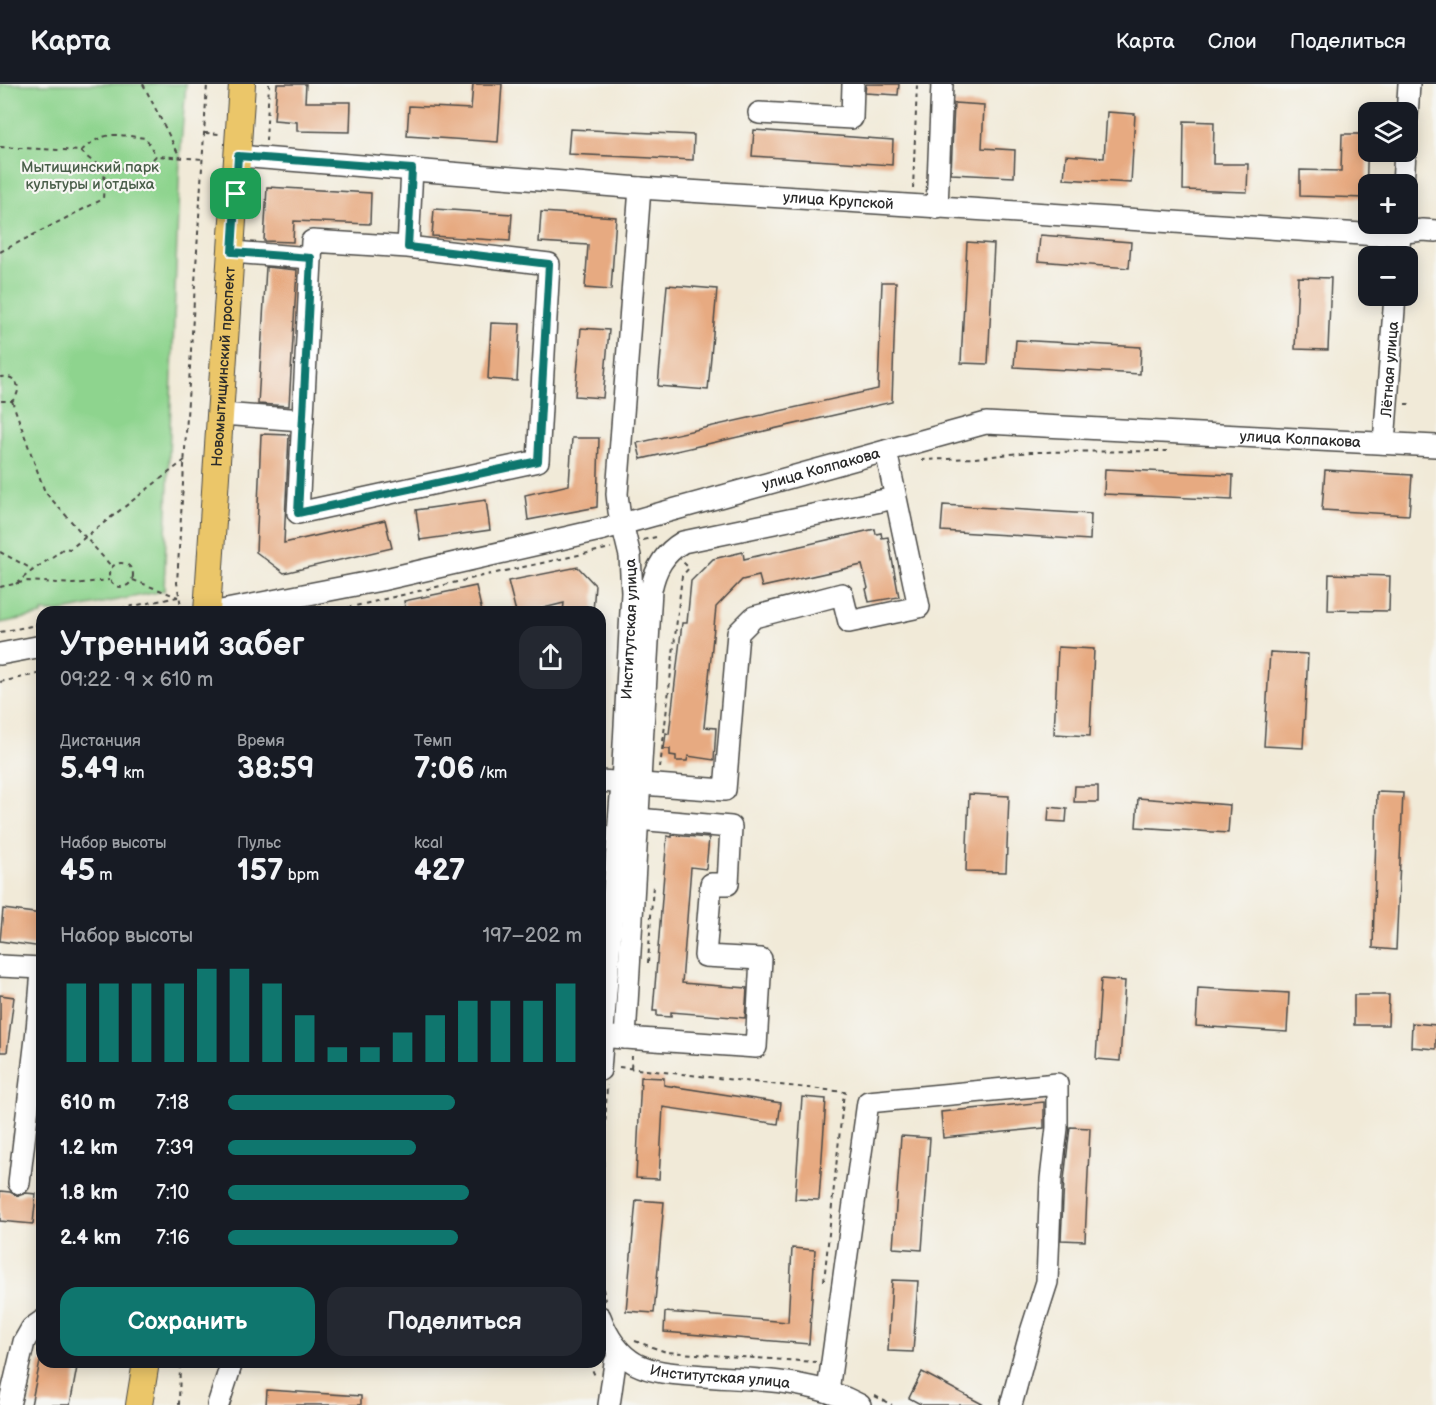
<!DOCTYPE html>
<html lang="ru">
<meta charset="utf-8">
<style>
:root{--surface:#171b24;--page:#242831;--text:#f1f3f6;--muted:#9ea1a6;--line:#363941;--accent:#0f766e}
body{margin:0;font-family:"Balsamiq Sans",sans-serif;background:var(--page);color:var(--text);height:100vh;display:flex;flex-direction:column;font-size:22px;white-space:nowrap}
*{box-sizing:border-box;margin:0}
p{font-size:20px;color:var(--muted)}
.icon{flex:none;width:33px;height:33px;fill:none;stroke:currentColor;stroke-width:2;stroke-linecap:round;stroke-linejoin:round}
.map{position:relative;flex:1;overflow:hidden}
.details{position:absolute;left:36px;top:522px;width:570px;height:762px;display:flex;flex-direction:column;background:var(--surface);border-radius:18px;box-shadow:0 3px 15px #0003}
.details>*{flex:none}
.buttons{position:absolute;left:1358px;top:18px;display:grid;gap:12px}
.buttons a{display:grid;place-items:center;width:60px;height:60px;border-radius:12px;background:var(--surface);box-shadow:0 3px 15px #0003;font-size:30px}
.pin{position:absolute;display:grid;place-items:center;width:51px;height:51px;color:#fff;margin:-26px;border-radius:12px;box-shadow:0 3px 9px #0006}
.round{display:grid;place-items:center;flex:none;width:63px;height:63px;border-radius:18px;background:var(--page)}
.head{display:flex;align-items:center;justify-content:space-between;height:102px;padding:0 24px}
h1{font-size:33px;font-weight:600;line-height:45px}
.stats{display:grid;grid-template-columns:repeat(3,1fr);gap:9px;height:102px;padding:6px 24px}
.stats div{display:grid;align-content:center}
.stats b{font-size:30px;font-weight:600}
.stats small{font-size:16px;font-weight:400}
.stats p{font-size:16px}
.chart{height:168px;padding:12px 24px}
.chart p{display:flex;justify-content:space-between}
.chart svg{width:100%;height:108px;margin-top:6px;stroke:var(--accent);stroke-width:6}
.action{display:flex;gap:12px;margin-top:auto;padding:12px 24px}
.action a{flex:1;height:69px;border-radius:18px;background:var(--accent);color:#fff;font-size:24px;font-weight:600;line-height:69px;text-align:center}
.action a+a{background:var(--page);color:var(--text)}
ul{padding:0 24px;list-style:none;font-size:20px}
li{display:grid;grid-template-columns:96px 72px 1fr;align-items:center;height:45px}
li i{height:15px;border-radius:8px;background:var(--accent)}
header{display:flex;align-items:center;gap:36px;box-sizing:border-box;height:84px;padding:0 30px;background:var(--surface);border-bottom:2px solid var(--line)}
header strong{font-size:28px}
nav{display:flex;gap:33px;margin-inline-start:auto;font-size:21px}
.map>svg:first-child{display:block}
.green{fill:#8ed48e;stroke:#5c805c;stroke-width:1.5}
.building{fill:#e7aa81}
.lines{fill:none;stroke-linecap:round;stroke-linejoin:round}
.minor-casing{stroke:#494845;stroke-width:24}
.major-casing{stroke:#494845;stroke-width:28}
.path{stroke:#494845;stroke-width:2;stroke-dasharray:4.5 4.5;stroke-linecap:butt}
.minor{stroke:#fff;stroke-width:21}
.major{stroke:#ebc669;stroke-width:26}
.route-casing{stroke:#fff;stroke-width:12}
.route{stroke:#0f766e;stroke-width:8}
.labels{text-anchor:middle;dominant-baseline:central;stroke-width:4.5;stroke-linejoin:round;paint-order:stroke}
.park-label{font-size:15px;fill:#495e49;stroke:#f6f6f2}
.street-label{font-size:15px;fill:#2b2b2b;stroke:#f6f6f2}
</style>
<header>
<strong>Карта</strong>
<nav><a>Карта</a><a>Слои</a><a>Поделиться</a></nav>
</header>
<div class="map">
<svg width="1436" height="1321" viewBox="0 0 1436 1321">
<rect width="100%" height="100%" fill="#f6f6f2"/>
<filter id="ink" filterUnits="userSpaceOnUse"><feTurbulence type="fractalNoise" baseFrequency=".0167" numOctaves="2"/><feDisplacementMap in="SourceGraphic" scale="12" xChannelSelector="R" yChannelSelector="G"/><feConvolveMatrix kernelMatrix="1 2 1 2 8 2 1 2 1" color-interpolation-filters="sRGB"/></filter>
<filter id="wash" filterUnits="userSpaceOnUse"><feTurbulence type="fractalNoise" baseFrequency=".008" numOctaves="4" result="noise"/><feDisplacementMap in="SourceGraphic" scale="24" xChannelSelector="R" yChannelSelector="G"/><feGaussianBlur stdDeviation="1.35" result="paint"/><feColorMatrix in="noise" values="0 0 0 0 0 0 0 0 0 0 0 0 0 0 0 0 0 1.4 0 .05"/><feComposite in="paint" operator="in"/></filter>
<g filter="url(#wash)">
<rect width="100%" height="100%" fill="#f1ead8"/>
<polygon class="green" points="0,0 186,0 180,73 164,507 58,528 42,528 42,531 0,539"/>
<g id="blocks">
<g class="building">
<polygon points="277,0 306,0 305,18 351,18 350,48 297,47 297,38 274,36"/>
<polygon points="473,0 502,0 498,58 407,52 409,22 471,25"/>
<polygon points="866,0 899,0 898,11 865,9"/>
<polygon points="954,19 984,21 982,64 1015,66 1014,93 951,90"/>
<polygon points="1107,28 1135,30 1131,99 1064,95 1066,71 1104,74"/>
<polygon points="1184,37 1214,38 1213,80 1248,80 1247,108 1183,106"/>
<polygon points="570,45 694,51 693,76 568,70"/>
<polygon points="754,46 893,56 892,81 752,72"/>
<polygon points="1342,50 1368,50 1366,114 1300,112 1300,86 1341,87"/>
<polygon points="267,103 371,109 370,140 294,137 293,158 264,157"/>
<polygon points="434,125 512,130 510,157 432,152"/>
<polygon points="541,128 616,133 611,206 585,204 588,161 539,158"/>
<polygon points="1040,151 1131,158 1129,184 1038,177"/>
<polygon points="967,158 994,160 988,280 961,279"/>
<polygon points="266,183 297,186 289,322 258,320"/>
<polygon points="1298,193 1331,194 1328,266 1295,265"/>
<polygon points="882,198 896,198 892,318 641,375 637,359 878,305"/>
<polygon points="667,201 717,205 708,306 658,302"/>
<polygon points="491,239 520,240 517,297 488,295"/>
<polygon points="581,244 609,246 603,314 575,312"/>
<polygon points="1016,256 1141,263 1140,290 1014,283"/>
<polygon points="261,350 289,351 284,459 385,436 392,464 284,489 256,468"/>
<polygon points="572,354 599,354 597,423 528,436 525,411 569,401"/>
<polygon points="1105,385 1233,391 1232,416 1104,410"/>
<polygon points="1325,386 1412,391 1409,431 1322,426"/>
<polygon points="486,416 490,446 420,456 416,426"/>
<polygon points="943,421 1091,430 1090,456 941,447"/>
<polygon points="875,445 876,450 881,449 882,454 888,453 899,513 869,518 866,505 868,504 862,481 762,503 759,492 742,496 716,523 704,643 716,644 714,676 688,672 687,677 676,677 676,672 670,671 670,665 664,665 666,649 669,650 682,539 687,539 691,497 713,475 743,468 744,475"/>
<polygon points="578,483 595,501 593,528 563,528 564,519 528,528 516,528 508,497"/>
<polygon points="1329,490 1390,492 1389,527 1328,526"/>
<polygon points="476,502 482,528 406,528 404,517"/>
<polygon points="1058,563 1094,565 1090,652 1054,650"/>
<polygon points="1270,568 1308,570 1303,664 1264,662"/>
<polygon points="1075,702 1098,702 1098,718 1074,718"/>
<polygon points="1377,708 1403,709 1396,866 1373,864"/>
<polygon points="969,710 1009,712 1006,788 966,787"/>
<polygon points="1138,714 1230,721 1228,749 1136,743"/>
<polygon points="1049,723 1067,725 1066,738 1048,737"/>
<polygon points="672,751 709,754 706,785 691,783 682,899 747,904 745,934 671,928 671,933 657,932 657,927 653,927 667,752 672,753"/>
<polygon points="3,825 42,830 42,863 0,857"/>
<polygon points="1101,895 1125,897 1120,977 1096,975"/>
<polygon points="1198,904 1289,909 1287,948 1196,942"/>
<polygon points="0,911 14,913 7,968 0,968"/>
<polygon points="1354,911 1389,911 1388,941 1354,941"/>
<polygon points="1412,939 1436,941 1436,965 1411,963"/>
<polygon points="641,993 664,994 664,1001 781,1019 778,1040 663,1023 659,1095 636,1094"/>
<polygon points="802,1013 826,1015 819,1116 795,1115"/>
<polygon points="1044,1018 1044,1044 943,1054 941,1028"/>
<polygon points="1070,1043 1090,1044 1085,1157 1061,1156 1064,1096"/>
<polygon points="901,1052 930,1054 922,1166 893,1164"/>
<polygon points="0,1107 10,1108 18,1112 26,1109 36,1110 33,1140 0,1137"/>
<polygon points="636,1116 664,1118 654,1229 626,1227"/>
<polygon points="792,1164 815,1166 809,1260 664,1248 665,1228 788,1238"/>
<polygon points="892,1196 918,1197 913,1268 888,1267"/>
<polygon points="40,1278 78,1278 70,1321 31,1321"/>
<polygon points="922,1288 984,1321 922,1321 909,1314"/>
<polygon points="267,1306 361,1312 361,1321 266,1321"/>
</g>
</g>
</g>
<g filter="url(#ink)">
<use href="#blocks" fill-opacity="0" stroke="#494845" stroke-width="1.5"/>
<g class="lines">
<g class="minor-casing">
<g id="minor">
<polyline points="759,29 852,34 853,0"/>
<polyline points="1407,33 1409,0"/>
<path id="s1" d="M 238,72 L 640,104 L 1378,151 L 1423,146 L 1436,147"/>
<polyline points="1403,100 1405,68"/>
<polyline points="937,124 942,0"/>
<polyline points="408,163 549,180 538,377 298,429 312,157 408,163 412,85"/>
<polyline points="232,168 311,174"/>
<polyline points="1398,172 1401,140"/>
<polyline points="221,330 303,336"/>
<path id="s2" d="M 1384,359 L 1395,212"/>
<path id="s3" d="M 216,528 L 381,496 L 604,445 L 986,339 L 1436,362"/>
<polyline points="0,570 42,562"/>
<polyline points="600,697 725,706 738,549 754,533 842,510 849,538 919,523 886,367"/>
<polyline points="0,882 42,884"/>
<polyline points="37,946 42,887"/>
<polyline points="611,953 756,963 761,875 705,872 711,800 728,800 731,743 637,735"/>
<path d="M 625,954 L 651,506 C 655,485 664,469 683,458 L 895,414"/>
<path id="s4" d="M 600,986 L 622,699 L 632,508 L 630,472 L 619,427 L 617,410 L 640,104"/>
<polyline points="19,1099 37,946 42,947"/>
<path id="s5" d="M 600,1233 C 607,1252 618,1270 636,1280 C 656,1290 681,1290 703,1292 C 756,1296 811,1295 860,1321"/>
<polyline points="828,1307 868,1018 1057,1000 1057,1044 1051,1095 1047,1198 1030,1251 1011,1321"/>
<polyline points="9,1321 24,1258 32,1244 42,1237"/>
<polyline points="218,1321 232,1278"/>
<polyline points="609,1321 615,1279 620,1268"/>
</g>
</g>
<g class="major-casing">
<g id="major">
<path id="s6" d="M 207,528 L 242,0"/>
<polyline points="139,1321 146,1278"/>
</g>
</g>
<g class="path">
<polyline points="143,0 180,73"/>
<polyline points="205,49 220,50"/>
<polyline points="266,57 269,0"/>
<path d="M 0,63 L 81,67 C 106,45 116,51 146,54 L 156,72"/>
<path d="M 81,67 C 98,87 119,84 143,85 L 156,72 L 203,75"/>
<polyline points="913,105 917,0"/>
<polyline points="0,168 103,115 105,83"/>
<path d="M 0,293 C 17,290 24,306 12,317 L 0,317"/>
<polyline points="12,317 45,408 112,483"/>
<polyline points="1405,320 1413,320"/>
<polyline points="921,376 975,374 1030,368 1167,367"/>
<polyline points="643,456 656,453"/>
<polyline points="0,468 32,485"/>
<circle cx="121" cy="491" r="12"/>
<polyline points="496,489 611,464"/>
<polyline points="133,496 178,513"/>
<path d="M 16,500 C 31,486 48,477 64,464 L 70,465 L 185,376"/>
<polyline points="0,503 28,497 73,500 109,496"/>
<polyline points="103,528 178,513"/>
<polyline points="182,528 177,499 207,0"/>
<polyline points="330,528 491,490"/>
<polyline points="0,548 42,540"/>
<polyline points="0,598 42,589"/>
<polyline points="660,684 682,492 689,484 683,478"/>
<polyline points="648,879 653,801"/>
<polyline points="619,983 844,1008 851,1011"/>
<polyline points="631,984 632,972"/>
<polyline points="600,1154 607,1001"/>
<polyline points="600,1187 605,1217"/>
<polyline points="824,1197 844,1008"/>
<polyline points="635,1257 666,1268 816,1278"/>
<polyline points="589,1278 595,1292"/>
<polyline points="875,1312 892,1321"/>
<polyline points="179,1321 180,1278"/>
</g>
<use href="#minor" class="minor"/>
<use href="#major" class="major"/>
</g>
</g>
<g class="lines" filter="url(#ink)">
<g class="route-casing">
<polygon id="route" points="238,72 412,85 408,163 549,180 538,377 298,429 311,174 232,168"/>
</g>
<use href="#route" class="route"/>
</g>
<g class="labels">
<g class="park-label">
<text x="90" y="83">Мытищинский парк<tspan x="90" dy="17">культуры и отдыха</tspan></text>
</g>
<g class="street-label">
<text stroke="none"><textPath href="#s1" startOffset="602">улица Крупской</textPath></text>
<text stroke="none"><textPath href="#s6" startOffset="246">Новомытищинский проспект</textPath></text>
<text stroke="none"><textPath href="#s2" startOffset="74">Лётная улица</textPath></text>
<text stroke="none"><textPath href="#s3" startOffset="1108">улица Колпакова</textPath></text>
<text stroke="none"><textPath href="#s3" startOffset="622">улица Колпакова</textPath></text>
<text stroke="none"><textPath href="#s4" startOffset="442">Институтская улица</textPath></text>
<text stroke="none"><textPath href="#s5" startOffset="146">Институтская улица</textPath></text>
</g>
</g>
</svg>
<div class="buttons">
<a><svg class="icon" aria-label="layers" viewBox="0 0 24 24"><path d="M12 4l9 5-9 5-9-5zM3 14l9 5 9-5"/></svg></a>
<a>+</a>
<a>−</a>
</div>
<div class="pin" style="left:236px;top:110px;background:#1e9e55"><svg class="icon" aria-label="arrive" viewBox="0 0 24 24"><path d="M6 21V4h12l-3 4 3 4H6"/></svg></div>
<section class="details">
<div class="head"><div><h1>Утренний забег</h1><p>09:22 · 9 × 610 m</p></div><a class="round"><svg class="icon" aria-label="share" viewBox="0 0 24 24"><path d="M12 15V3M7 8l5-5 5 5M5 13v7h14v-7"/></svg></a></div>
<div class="stats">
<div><p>Дистанция</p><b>5.49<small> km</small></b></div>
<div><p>Время</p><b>38:59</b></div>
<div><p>Темп</p><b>7:06<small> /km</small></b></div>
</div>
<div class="stats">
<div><p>Набор высоты</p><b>45<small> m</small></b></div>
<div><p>Пульс</p><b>157<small> bpm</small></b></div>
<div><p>kcal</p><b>427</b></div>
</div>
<div class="chart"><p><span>Набор высоты</span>197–202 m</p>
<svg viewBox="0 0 160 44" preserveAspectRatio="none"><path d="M5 44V12M15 44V12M25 44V12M35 44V12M45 44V6M55 44V6M65 44V12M75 44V25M85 44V38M95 44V38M105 44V32M115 44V25M125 44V19M135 44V19M145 44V19M155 44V12"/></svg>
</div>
<ul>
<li><b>610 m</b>7:18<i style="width:64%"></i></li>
<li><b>1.2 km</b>7:39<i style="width:53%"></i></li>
<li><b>1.8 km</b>7:10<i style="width:68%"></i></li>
<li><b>2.4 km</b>7:16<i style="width:65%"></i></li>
</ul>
<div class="action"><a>Сохранить</a><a>Поделиться</a></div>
</section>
</div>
